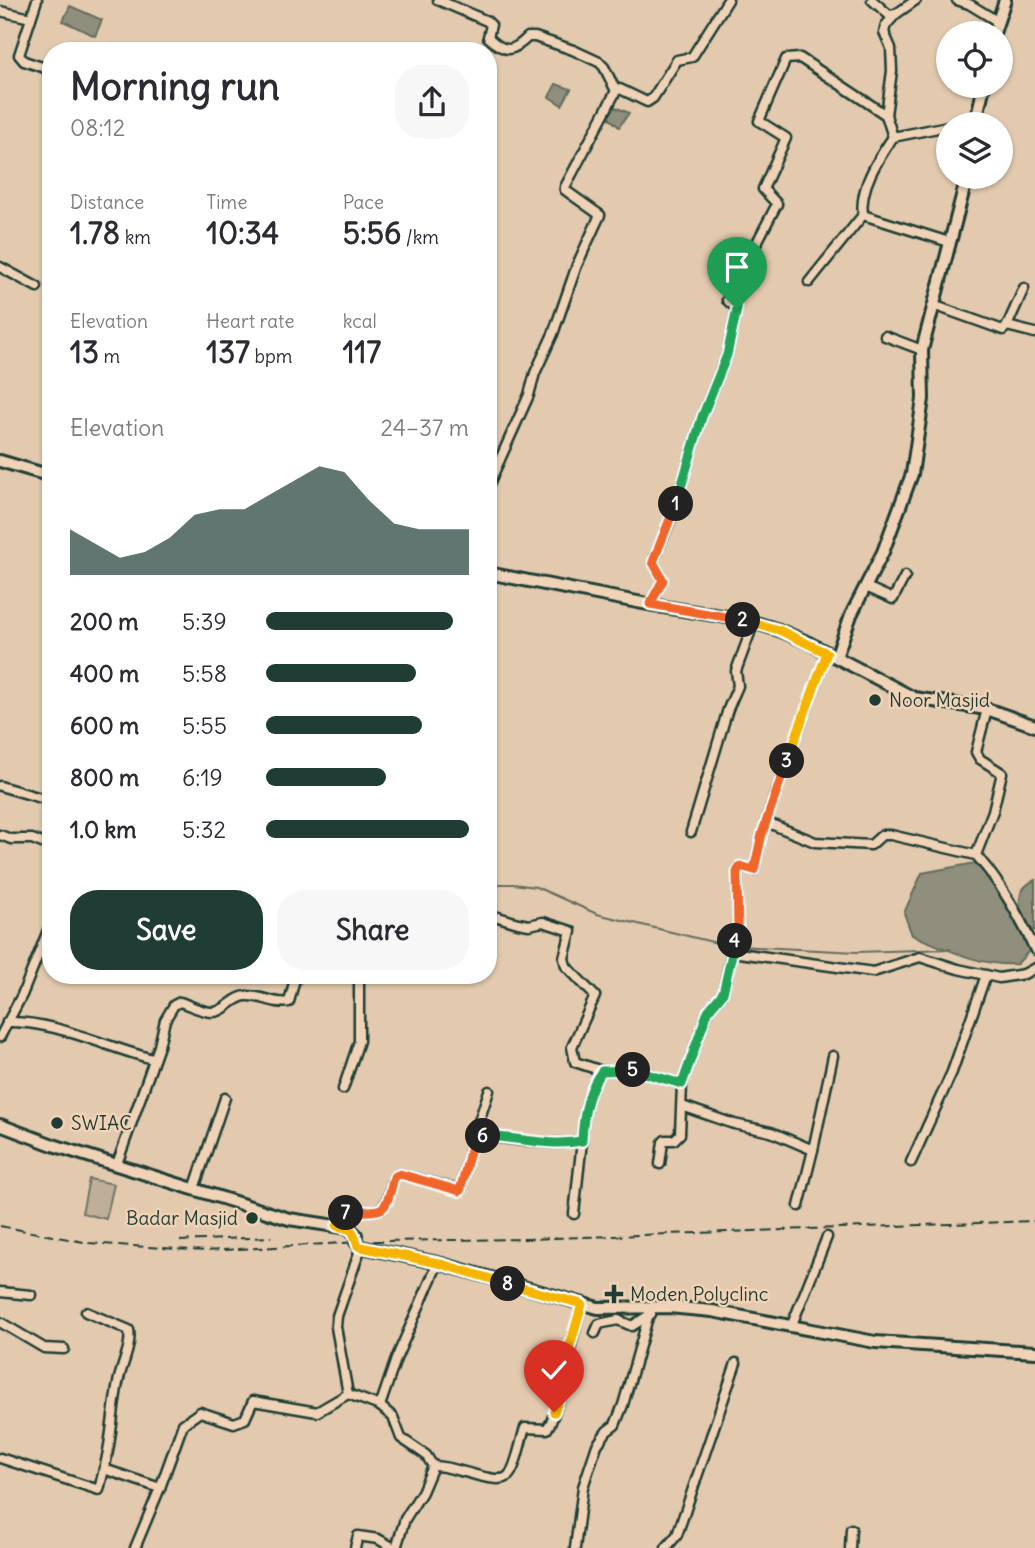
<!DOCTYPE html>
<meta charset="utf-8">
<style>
:root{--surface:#fff;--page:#f7f7f7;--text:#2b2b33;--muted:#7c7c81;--accent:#1f3d34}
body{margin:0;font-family:Delius,sans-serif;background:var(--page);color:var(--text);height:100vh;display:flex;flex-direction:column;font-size:26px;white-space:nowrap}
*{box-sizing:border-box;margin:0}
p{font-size:23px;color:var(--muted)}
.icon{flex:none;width:38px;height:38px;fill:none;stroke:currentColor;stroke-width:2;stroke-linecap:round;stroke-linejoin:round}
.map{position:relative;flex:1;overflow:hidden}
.details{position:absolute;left:42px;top:42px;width:455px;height:942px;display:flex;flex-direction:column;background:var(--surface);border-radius:28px;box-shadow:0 2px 5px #0004}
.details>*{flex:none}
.tools{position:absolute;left:936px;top:21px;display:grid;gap:14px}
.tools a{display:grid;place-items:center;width:77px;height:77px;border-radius:50%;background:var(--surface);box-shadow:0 2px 5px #0004;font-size:35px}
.pin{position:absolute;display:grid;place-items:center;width:60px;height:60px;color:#fff;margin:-72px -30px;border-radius:50% 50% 50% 0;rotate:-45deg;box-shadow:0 0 7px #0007}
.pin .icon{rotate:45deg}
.km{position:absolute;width:35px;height:35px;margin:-18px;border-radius:50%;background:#222;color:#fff;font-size:19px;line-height:35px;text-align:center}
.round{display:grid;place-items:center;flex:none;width:74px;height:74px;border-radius:28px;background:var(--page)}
.summary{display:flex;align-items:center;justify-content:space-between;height:119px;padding:0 28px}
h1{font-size:38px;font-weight:700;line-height:52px}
.figures{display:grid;grid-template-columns:repeat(3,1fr);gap:10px;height:119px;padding:7px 28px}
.figures div{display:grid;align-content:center}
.figures b{font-size:30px;font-weight:700}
.figures small{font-size:19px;font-weight:400}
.figures p{font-size:19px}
.chart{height:196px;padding:14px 28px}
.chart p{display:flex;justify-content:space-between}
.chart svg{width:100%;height:126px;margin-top:7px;fill:var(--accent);opacity:.7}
.button{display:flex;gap:14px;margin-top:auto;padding:14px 28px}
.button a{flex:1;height:80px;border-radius:28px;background:var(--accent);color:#fff;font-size:28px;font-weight:700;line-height:80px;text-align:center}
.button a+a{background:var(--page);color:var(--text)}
ul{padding:0 28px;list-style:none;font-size:23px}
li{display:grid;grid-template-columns:112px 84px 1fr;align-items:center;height:52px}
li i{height:18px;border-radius:9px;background:var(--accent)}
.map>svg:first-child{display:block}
.green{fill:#bfaf99;stroke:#6f7666;stroke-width:2}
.water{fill:#908e7b;stroke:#636e5f;stroke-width:2}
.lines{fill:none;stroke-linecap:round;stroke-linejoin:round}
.stream{stroke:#636e5f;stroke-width:2}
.minor-casing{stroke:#1f3d34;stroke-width:13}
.major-casing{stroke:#1f3d34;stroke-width:16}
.minor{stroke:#f0d3b7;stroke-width:8}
.major{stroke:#f0d3b7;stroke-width:10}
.rail{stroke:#1f3d34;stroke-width:2;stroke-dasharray:10 5;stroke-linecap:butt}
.split-1-casing{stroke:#fff;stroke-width:14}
.split-2-casing{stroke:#fff;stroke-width:14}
.split-3-casing{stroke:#fff;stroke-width:14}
.split-4-casing{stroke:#fff;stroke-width:14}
.split-5-casing{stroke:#fff;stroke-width:14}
.split-6-casing{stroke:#fff;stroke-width:14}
.split-7-casing{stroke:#fff;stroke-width:14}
.split-8-casing{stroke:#fff;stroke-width:14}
.split-9-casing{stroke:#fff;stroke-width:14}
.split-1{stroke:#22a559;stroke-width:9}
.split-2{stroke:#f0652b;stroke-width:9}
.split-3{stroke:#f5b400;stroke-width:9}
.split-4{stroke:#f0652b;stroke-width:9}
.split-5{stroke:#22a559;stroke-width:9}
.split-6{stroke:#22a559;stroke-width:9}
.split-7{stroke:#f0652b;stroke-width:9}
.split-8{stroke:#f5b400;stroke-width:9}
.split-9{stroke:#f5b400;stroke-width:9}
.poi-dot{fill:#1f3d34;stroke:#f0d3b7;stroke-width:2.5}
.labels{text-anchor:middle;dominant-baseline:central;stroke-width:5;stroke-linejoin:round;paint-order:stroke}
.poi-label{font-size:19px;fill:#1f3d34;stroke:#f0d3b7;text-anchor:start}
</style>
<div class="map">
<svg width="1035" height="1548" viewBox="0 0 1035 1548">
<rect width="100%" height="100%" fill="#e3caaf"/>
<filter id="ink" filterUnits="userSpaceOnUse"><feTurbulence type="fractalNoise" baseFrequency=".0143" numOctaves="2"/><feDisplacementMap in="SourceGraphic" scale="14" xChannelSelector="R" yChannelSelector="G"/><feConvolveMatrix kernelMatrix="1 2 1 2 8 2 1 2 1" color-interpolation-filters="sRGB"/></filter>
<g filter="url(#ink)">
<polygon class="green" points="89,1179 114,1184 106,1219 82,1213"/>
<g class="water">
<polygon points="70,6 102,20 95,36 63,21"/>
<polygon points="556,84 571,89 562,105 549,97"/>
<polygon points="615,107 629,113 619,127 608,117"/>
<path d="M 975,863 L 991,880 L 1030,950 L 1017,964 C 980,967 945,948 912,935 L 904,913 L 922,873 Z"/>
<path d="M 1035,880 L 1035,930 L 1029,930 C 1019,913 1012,890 1035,880 Z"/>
</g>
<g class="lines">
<g class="stream">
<polyline points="488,884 513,884 536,887 597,914 729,946"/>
<polyline points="739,946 857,952 950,949"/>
</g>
<g class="minor-casing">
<g id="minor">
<polyline points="37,0 19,55 24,61 51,70"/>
<path d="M 438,0 L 487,21 L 491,25 L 488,37 C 505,54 513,52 528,37 L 535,37 L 573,50 L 599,62 L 604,67 L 616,91"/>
<polyline points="872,0 889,15 896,14 886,25 884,32 891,48 892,71 886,115 893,137 948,126"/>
<polyline points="957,0 969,4 997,21"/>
<polyline points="0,11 31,18"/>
<polyline points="896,14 916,0"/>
<polyline points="863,215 949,242"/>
<path d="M 863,215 C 859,188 878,159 893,137"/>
<polyline points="0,267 37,287"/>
<polyline points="809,282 863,215"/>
<polyline points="933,305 1003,330 1007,326 1024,288"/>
<polyline points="1007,326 1035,333"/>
<polyline points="885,336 922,350"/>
<polyline points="488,486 529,395 535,373 553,334 577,265 600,215 565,190 565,187 616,91 620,89 647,102 653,98 677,60 692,57 728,0"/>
<polyline points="866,587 893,599 905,576"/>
<polyline points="650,604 663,580 653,562 674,511 702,417 727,355 737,309 727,300 777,204 763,189 786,138 759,121 786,59 800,58 886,115"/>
<path d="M 987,709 L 976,752 L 980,759 L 1002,773 L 993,811 L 976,855 C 1000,882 1020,917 1035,950"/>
<polyline points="0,786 51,801"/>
<polyline points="51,816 47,845 51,846"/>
<polyline points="766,822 815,842 871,845 882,835 891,835 976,855"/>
<polyline points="691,832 728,709 738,686 736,671 754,622"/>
<polyline points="0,835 11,839 32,839 47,845"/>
<polyline points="488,914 518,923 529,925 543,922 571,931 564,958 566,966 595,996 572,1047 575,1062 602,1071"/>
<polyline points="732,952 738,934 737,872 740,866 754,870 762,834 776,792 827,653"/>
<path d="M 7,1022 C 53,1020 108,1048 153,1059"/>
<polyline points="0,1037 22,995 51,923"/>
<polyline points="343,1089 359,1041 359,975"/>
<polyline points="682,1106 734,1124 771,1132 813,1150 799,1206"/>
<polyline points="474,1136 489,1091"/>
<polyline points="813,1150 833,1056"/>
<polyline points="911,1162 952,1072 986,975"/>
<path d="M 117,1164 L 159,1046 L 165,1020 L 174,1005 L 180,1002 C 189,1005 202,1012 212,1012 C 224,1013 233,997 246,996 C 262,995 274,1005 289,1002 L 296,975"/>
<polyline points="660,1164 663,1142 665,1140 674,1140 680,1134 682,1084"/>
<polyline points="194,1189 225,1098"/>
<polyline points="574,1214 582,1141"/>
<path d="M 337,1226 L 345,1213 C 385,1208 383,1219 394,1177 L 400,1174 L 460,1190 L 474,1136 C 511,1137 546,1147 582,1141 C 583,1118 587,1090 602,1071 L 633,1070 L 682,1084 L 708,1011 L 723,993 L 732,952 L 873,972 L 920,957 L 958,969 L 999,978 L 1024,974 L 1035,968"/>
<polyline points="0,1292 31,1295"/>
<path d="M 86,1312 L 129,1330 C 132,1347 121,1366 118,1383 C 112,1412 112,1441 104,1469"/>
<polyline points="0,1322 44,1348 64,1349"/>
<polyline points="791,1327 827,1237"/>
<polyline points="595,1333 599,1324 618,1320 632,1326 651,1314"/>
<polyline points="348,1394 336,1327 337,1316 361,1247"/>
<polyline points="380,1406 396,1359 438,1263"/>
<polyline points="0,1458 99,1490 104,1469 160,1488 183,1424 200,1412 234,1423 245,1419 253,1401 317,1412 348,1394 380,1406 393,1417 401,1438 426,1455 433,1466 422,1492 405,1519 396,1548"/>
<path d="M 433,1466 C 451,1464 497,1487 508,1476 C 516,1469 521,1439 525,1428 L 547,1429 L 551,1422 L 567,1379 L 570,1349 L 582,1304"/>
<polyline points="135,1548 160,1488"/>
<polyline points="355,1548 358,1536 378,1539 394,1548"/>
<polyline points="575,1548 583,1487 597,1445 607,1431 615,1425 623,1405 651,1307"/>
<polyline points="666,1548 677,1535 736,1363"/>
<polyline points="850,1548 851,1529"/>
</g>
</g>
<g class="major-casing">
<g id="major">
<polyline points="994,33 1005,0"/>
<polyline points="975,124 984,86"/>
<polyline points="0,461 51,476"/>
<polyline points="488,573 658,606 746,620 779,630 807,642 914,698 987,709 1035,726"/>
<polyline points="836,657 851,615 883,552 912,474 923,399 922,350 967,177"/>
<polyline points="0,1125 53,1145 289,1219 349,1228 356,1235 356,1242 361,1247 438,1263 598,1308 669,1307 712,1311 875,1342 1035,1352"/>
</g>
</g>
<use href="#minor" class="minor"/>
<use href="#major" class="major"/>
<g class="rail">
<polyline points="0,1226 89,1243 205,1251 379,1241 528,1239 1035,1221"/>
<polyline points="180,1241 271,1237"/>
</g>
</g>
</g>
<g class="lines" filter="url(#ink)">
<g class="split-1-casing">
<polyline id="split-1" points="676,504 702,417 727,355 737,309"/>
</g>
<g class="split-2-casing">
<polyline id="split-2" points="676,504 653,562 663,580 650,604 743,620"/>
</g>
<g class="split-3-casing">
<polyline id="split-3" points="743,620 779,630 827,653 787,761"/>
</g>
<g class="split-4-casing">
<polyline id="split-4" points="735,941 738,934 737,872 740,866 754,870 762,834 787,761"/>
</g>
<g class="split-5-casing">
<polyline id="split-5" points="633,1070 682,1084 708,1011 723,993 735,941"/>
</g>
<g class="split-6-casing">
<path id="split-6" d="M 483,1136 C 518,1137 547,1147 582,1141 C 583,1117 587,1090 602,1071 L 633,1070"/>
</g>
<g class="split-7-casing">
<path id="split-7" d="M 346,1213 C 385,1208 384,1219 394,1177 L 400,1174 L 460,1191 L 474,1136 L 483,1136"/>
</g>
<g class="split-8-casing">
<path id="split-8" d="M 346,1213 L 337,1226 C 356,1230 352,1230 358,1246 L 361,1247 L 438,1263 L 508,1284"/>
</g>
<g class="split-9-casing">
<polyline id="split-9" points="508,1284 582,1304 569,1349 567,1379 554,1412"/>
</g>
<use href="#split-1" class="split-1"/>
<use href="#split-2" class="split-2"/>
<use href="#split-3" class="split-3"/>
<use href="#split-4" class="split-4"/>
<use href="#split-5" class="split-5"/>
<use href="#split-6" class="split-6"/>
<use href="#split-7" class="split-7"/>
<use href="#split-8" class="split-8"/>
<use href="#split-9" class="split-9"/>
</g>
<g class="poi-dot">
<circle cx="875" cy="700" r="7"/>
<circle cx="57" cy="1123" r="7"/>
<circle cx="252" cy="1218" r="7"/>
<path d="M610.5 1283.5h7v7h7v7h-7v7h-7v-7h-7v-7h7z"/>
</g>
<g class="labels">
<g class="poi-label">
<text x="889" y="700">Noor Masjid</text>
<text x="71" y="1123">SWIAC</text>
<text x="238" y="1218" text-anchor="end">Badar Masjid</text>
<text x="630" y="1294">Moden Polyclinc</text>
</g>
</g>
</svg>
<div class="tools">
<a><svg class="icon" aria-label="locate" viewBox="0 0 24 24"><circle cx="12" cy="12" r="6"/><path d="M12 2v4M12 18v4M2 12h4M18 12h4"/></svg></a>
<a><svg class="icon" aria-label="layers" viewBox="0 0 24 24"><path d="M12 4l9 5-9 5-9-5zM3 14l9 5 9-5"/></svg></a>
</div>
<div class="pin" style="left:737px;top:309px;background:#1e9e55"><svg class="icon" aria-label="arrive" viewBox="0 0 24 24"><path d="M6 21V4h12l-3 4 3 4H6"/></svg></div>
<div class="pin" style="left:554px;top:1412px;background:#d93025"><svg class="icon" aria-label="check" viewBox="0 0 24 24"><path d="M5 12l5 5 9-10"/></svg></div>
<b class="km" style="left:676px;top:504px">1</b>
<b class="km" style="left:743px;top:620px">2</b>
<b class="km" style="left:787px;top:761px">3</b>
<b class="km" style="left:735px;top:941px">4</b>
<b class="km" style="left:633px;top:1070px">5</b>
<b class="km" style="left:483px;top:1136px">6</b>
<b class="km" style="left:346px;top:1213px">7</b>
<b class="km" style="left:508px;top:1284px">8</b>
<section class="details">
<div class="summary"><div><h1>Morning run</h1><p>08:12</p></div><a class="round"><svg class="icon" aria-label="share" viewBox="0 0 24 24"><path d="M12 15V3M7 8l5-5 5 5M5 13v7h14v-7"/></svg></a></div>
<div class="figures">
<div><p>Distance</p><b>1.78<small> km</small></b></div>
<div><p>Time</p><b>10:34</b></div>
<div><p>Pace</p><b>5:56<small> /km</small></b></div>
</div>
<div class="figures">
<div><p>Elevation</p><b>13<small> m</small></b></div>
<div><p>Heart rate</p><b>137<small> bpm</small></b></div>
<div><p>kcal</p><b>117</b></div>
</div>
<div class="chart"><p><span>Elevation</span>24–37 m</p>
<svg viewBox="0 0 160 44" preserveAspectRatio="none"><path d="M0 44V28L10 33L20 38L30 36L40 31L50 23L60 21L70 21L80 16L90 11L100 6L110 8L120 18L130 26L140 28L150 28L160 28V44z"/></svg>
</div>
<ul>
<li><b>200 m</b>5:39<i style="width:92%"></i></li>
<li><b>400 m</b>5:58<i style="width:74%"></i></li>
<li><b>600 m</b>5:55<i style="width:77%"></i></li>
<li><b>800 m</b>6:19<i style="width:59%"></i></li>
<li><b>1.0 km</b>5:32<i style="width:100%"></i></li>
</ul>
<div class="button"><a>Save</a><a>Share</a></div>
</section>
</div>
